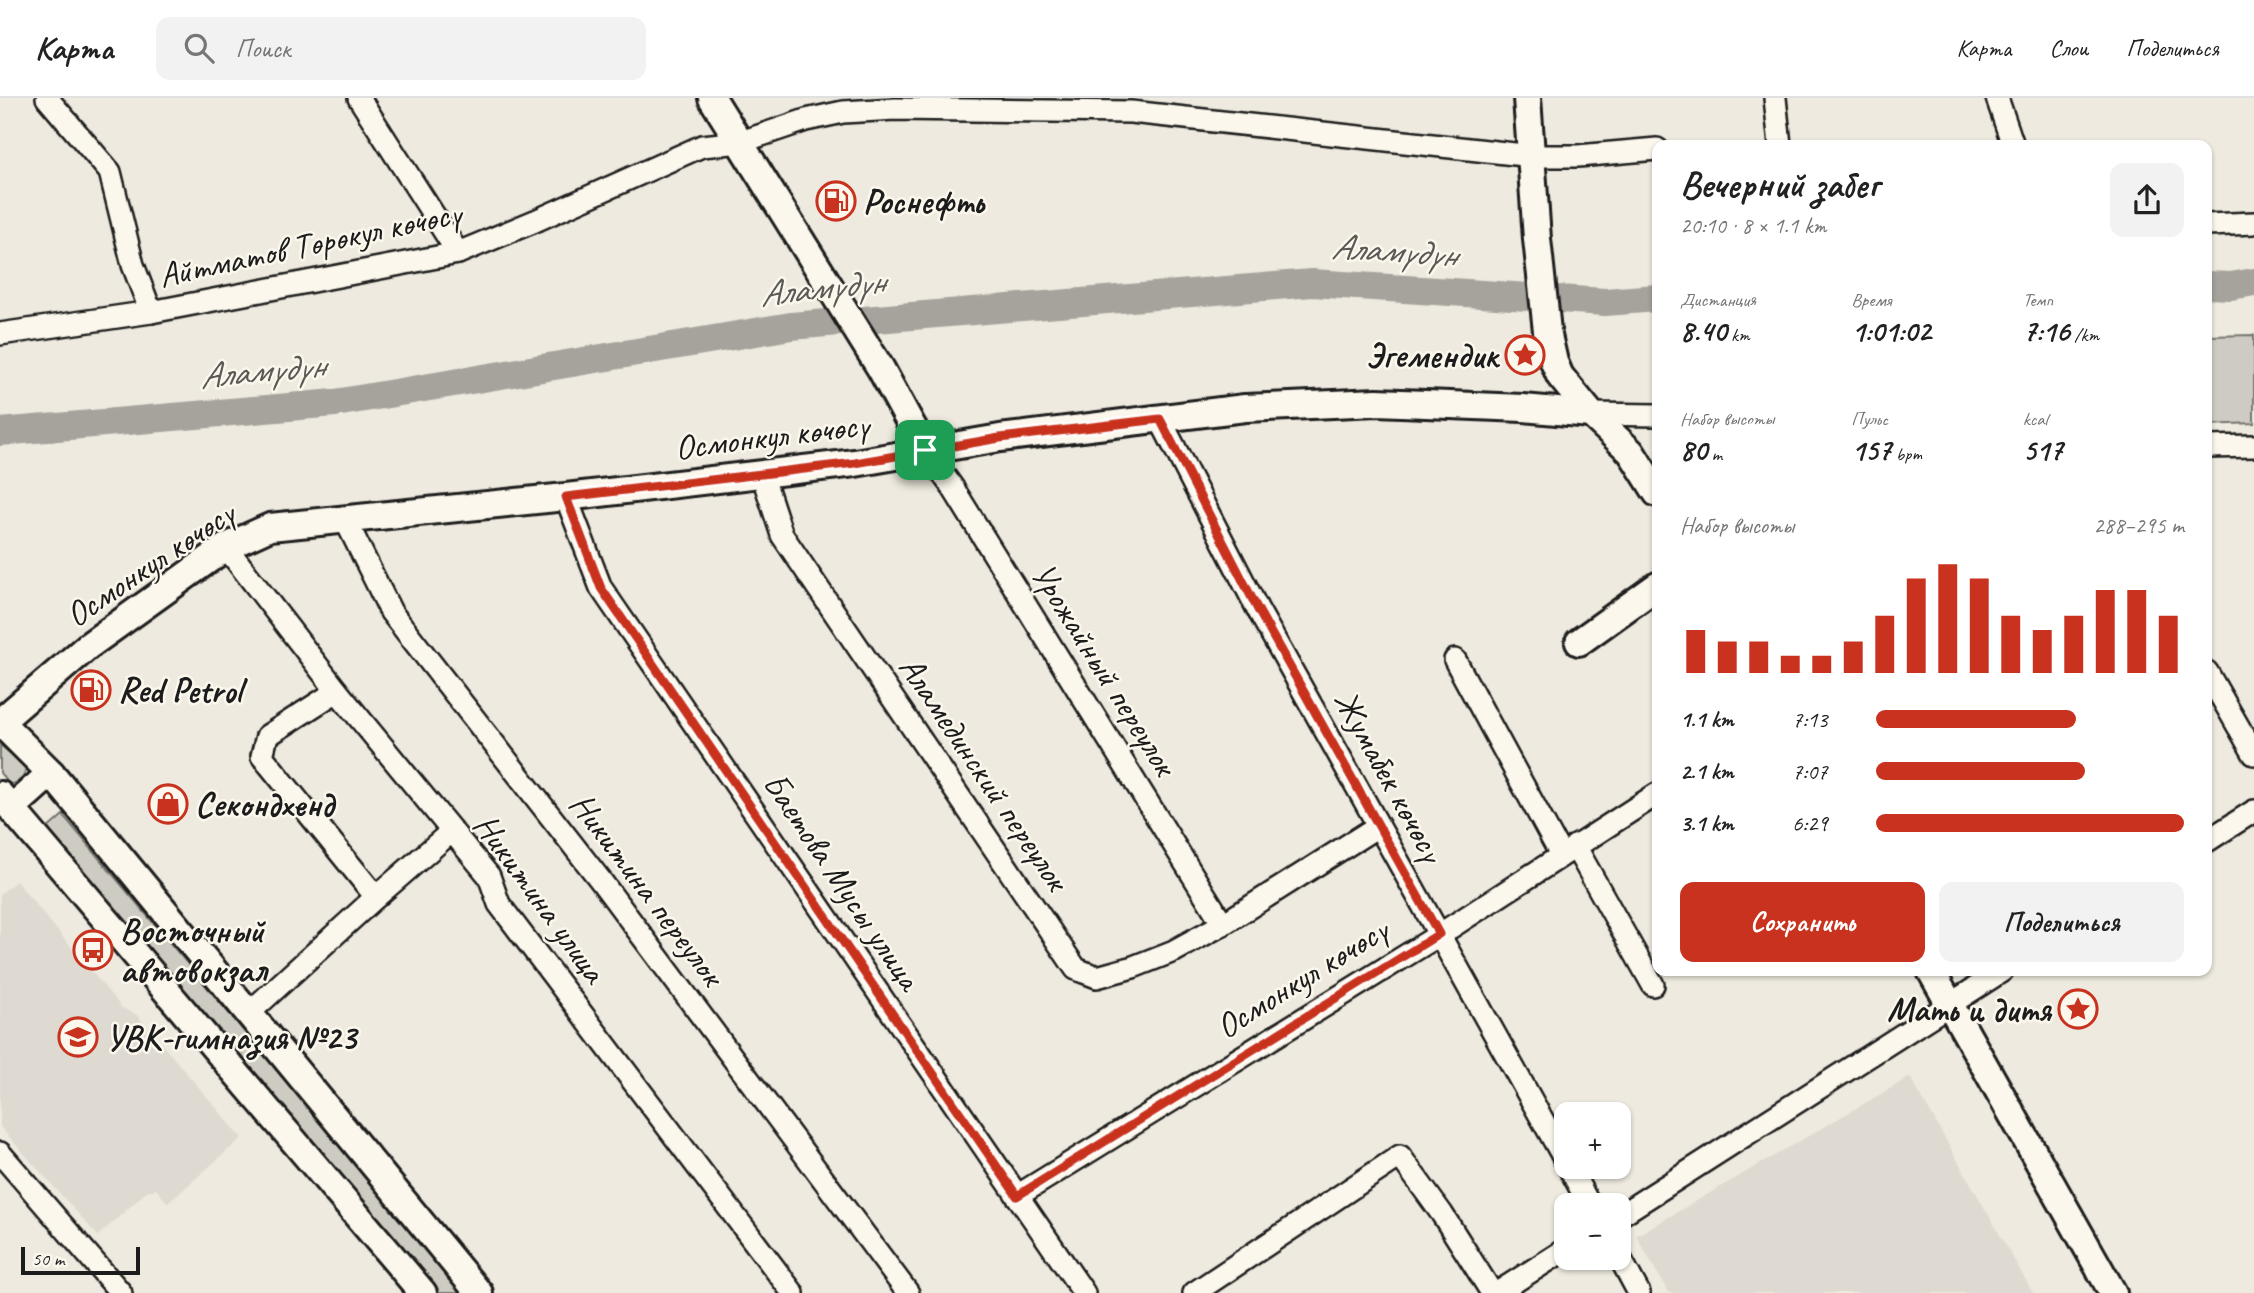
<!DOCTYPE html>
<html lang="ru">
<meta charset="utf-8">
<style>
:root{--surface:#fff;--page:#f2f2f2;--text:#222;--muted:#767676;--line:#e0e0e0;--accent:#c8321e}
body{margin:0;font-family:Caveat,sans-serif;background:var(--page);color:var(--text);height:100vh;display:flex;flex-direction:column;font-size:26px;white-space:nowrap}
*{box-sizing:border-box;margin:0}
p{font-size:23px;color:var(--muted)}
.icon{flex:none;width:38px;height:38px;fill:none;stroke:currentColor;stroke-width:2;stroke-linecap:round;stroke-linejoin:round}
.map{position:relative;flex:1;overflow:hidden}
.sheet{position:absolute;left:1652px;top:42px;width:560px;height:836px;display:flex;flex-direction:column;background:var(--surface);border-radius:14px;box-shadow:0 2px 5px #0004}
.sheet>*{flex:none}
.controls{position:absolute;left:1554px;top:1004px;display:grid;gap:14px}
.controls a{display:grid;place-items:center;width:77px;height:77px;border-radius:14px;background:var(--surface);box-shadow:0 2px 5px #0004;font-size:35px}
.scale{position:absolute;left:21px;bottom:18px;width:119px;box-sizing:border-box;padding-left:7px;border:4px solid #1c1c1c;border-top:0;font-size:19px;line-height:24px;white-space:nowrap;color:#1c1c1c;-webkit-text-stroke:5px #fbf7ec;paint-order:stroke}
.pin{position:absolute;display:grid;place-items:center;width:60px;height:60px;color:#fff;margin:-30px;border-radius:14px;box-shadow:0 4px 10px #0006}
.round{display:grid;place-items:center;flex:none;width:74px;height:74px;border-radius:14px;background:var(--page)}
.headline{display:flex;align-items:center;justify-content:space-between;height:119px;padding:0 28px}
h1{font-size:38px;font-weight:700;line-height:52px}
.metrics{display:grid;grid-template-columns:repeat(3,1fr);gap:10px;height:119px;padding:7px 28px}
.metrics div{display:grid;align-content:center}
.metrics b{font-size:30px;font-weight:700}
.metrics small{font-size:19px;font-weight:400}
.metrics p{font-size:19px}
.chart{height:196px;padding:14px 28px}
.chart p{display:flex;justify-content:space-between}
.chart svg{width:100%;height:126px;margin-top:7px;stroke:var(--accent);stroke-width:6}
.cta{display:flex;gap:14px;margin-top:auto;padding:14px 28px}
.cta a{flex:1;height:80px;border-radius:14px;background:var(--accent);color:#fff;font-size:28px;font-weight:700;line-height:80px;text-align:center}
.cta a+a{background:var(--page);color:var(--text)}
ul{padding:0 28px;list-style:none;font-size:23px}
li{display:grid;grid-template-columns:112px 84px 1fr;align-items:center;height:52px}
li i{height:18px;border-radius:9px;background:var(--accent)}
header{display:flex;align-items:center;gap:42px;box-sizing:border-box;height:98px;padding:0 35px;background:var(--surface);border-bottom:2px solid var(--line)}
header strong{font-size:33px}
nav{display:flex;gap:38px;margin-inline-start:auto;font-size:24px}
.search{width:490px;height:63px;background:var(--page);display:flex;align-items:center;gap:18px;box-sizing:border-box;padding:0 24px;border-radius:14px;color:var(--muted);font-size:26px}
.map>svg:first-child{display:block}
.built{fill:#dedad1}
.green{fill:#ceccc2;stroke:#75746f;stroke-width:2}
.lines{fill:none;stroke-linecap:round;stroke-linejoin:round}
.river{stroke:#a6a39d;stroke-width:28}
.minor-casing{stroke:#1c1c1c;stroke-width:26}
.major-casing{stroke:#1c1c1c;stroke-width:32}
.minor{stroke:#fbf7ec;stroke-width:21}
.major{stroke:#fbf7ec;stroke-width:26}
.route-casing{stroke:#fff;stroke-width:14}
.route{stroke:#c8321e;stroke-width:9}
.labels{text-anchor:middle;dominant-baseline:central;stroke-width:5;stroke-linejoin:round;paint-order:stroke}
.poi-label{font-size:35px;font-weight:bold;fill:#1c1c1c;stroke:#fbf7ec;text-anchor:start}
.street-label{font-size:35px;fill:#1c1c1c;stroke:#fbf7ec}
.water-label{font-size:37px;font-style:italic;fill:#5a5956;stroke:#fbf7ec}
</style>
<header>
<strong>Карта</strong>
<div class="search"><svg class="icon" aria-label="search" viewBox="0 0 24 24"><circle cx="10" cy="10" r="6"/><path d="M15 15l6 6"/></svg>Поиск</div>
<nav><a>Карта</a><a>Слои</a><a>Поделиться</a></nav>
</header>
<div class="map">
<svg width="2254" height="1195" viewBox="0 0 2254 1195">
<rect width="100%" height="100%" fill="#eeeadf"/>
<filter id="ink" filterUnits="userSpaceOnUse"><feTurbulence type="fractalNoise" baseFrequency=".0143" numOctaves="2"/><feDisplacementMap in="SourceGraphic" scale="14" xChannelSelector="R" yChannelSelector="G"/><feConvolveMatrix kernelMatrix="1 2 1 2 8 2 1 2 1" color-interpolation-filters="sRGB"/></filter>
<g filter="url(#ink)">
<g class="built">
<polygon points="16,783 122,910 137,917 242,1040 168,1105 156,1091 147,1093 98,1138 0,1029 0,796"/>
<polygon points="1910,979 2033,1195 1669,1195 1636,1138"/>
</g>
<g class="green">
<polygon points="2254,237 2254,325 2207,327 2207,238"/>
<path d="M 0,647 L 26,668 C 25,680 21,683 10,687 L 0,675 Z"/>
<polygon points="63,717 463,1195 437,1195 47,731"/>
</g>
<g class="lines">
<g class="river">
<polyline points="2207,187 2231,188 2254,184"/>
<polyline points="0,334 335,305 791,228 1312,185 1605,204 1657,200"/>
</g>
<g class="minor-casing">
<g id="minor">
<polyline points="47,0 110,74 133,167 151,214"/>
<polyline points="359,0 458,155"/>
<polyline points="1775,0 1780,47"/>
<polyline points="1997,0 2013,47"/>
<polyline points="2207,127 2254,125"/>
<polyline points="0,236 151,214 458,155 535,123 702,48 741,44 806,22 843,14 895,11 1131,14 1533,58 1578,58 1657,51"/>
<polyline points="1591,316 1657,317"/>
<polyline points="1160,321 1257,510 1566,1064"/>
<polyline points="2207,349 2254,348"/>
<polyline points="925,352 953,390 1223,826"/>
<polyline points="762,376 782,437 1076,871 1097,879 1133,869 1174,853 1223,826 1378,728"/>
<polyline points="566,399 601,490 1084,1195"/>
<polyline points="345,421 391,514 601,783 908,1195"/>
<polyline points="226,449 337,593 489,778 499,806 793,1195"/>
<polyline points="1455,562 1561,757"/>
<polyline points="2207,574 2254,656"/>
<polyline points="2207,743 2254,713"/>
<polyline points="1575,748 1653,887"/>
<polyline points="376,799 452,733"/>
<polyline points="249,915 376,799 262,658 267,638 337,593"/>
<polyline points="0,1055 121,1195"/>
<polyline points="1569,1069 1590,1108"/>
<polyline points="1017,1098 1439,837 1657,696"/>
<polyline points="1619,1118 2002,873"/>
<polyline points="1619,1158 1639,1195"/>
<polyline points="1194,1195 1400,1058 1442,1116 1492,1195"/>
<polyline points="1497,1195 1566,1151"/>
</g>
</g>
<g class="major-casing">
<g id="major">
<polyline points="712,0 881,271 925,352"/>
<polyline points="1527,0 1537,141 1547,233 1554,264 1560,278 1591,316 1631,354 1657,395"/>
<polyline points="1579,544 1657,488"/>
<polyline points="0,697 423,1195"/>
<polyline points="12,710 51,675"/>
<polyline points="1931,873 2113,1195"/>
<polyline points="479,1195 51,675 0,624 88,548 226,449 270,429 566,399 855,365 1000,340 1245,310 1377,304 1523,310 1591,316"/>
</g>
</g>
<use href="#minor" class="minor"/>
<use href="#major" class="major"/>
</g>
</g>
<g class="lines" filter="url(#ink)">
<g class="route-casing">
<polygon id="route" points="1160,321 1257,510 1439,836 1017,1098 601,490 566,399 855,365 1000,340"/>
</g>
<use href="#route" class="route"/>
</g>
<defs>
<g id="fuel-ring" transform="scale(2.0125)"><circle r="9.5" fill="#fbf7ec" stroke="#c8321e" stroke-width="1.5"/><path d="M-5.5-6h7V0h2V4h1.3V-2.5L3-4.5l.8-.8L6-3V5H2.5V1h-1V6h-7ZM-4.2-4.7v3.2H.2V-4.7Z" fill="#c8321e"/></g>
<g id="sight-ring" transform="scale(2.0125)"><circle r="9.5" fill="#fbf7ec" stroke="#c8321e" stroke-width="1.5"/><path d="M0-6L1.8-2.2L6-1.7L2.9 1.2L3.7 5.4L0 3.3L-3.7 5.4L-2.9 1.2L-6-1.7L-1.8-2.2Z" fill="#c8321e"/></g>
<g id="shop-ring" transform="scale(2.0125)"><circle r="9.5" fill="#fbf7ec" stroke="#c8321e" stroke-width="1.5"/><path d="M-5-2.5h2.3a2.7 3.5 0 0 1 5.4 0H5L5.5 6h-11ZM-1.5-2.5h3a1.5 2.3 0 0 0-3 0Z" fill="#c8321e"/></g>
<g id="bus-ring" transform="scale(2.0125)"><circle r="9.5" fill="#fbf7ec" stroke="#c8321e" stroke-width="1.5"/><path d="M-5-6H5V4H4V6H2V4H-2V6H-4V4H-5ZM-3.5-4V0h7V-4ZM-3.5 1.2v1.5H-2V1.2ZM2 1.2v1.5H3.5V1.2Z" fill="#c8321e"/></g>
<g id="school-ring" transform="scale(2.0125)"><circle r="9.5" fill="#fbf7ec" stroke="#c8321e" stroke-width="1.5"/><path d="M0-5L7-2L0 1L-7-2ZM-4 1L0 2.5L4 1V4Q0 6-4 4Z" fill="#c8321e"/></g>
</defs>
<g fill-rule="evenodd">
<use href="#fuel-ring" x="836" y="103"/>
<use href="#sight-ring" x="1525" y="257"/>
<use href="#fuel-ring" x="91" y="592"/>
<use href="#shop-ring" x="168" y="706"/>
<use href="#bus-ring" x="93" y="852"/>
<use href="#sight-ring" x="2078" y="911"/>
<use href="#school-ring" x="78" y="939"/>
</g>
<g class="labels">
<g class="poi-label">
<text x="863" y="103">Роснефть</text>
<text x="1498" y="257" text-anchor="end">Эгемендик</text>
<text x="118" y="592">Red Petrol</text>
<text x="195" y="706">Секондхенд</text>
<text x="120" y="832">Восточный<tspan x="120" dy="40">автовокзал</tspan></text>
<text x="2051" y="911" text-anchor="end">Мать и дитя</text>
<text x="105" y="939">УВК-гимназия №23</text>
</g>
<g class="street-label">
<text transform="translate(310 146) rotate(-12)">Айтматов Төрөкул көчөсү</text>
<text transform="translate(772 338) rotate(-7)">Осмонкул көчөсү</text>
<text transform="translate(150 466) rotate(-34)">Осмонкул көчөсү</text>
<text transform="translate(1104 571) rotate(58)">Урожайный переулок</text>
<text transform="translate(984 675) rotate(56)">Аламединский переулок</text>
<text transform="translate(1389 678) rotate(61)">Жумабек көчөсү</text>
<text transform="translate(842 783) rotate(56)">Баетова Мусы улица</text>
<text transform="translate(647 791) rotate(53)">Никитина переулок</text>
<text transform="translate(540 800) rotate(54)">Никитина улица</text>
<text transform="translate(1302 880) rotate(-32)">Осмонкул көчөсү</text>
</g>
<g class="water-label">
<text transform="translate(1394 152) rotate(4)">Аламүдүн</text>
<text transform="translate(822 189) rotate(-6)">Аламүдүн</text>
<text transform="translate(262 272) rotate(-5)">Аламүдүн</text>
</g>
</g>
</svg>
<div class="controls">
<a>+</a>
<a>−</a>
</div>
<div class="scale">50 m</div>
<div class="pin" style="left:925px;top:352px;background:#1e9e55"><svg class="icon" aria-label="arrive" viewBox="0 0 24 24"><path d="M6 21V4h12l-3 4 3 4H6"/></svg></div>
<section class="sheet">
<div class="headline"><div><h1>Вечерний забег</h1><p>20:10 · 8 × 1.1 km</p></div><a class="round"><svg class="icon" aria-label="share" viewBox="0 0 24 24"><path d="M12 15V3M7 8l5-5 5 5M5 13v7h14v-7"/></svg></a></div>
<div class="metrics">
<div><p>Дистанция</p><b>8.40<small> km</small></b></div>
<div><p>Время</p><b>1:01:02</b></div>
<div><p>Темп</p><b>7:16<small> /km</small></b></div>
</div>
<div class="metrics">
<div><p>Набор высоты</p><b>80<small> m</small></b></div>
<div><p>Пульс</p><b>157<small> bpm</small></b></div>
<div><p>kcal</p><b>517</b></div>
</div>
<div class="chart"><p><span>Набор высоты</span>288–295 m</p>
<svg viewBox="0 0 160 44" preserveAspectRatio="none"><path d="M5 44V29M15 44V33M25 44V33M35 44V38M45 44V38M55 44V33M65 44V24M75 44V11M85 44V6M95 44V11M105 44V24M115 44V29M125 44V24M135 44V15M145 44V15M155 44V24"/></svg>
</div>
<ul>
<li><b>1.1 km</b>7:13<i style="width:65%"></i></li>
<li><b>2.1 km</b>7:07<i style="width:68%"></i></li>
<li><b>3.1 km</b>6:29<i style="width:100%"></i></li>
</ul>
<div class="cta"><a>Сохранить</a><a>Поделиться</a></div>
</section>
</div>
